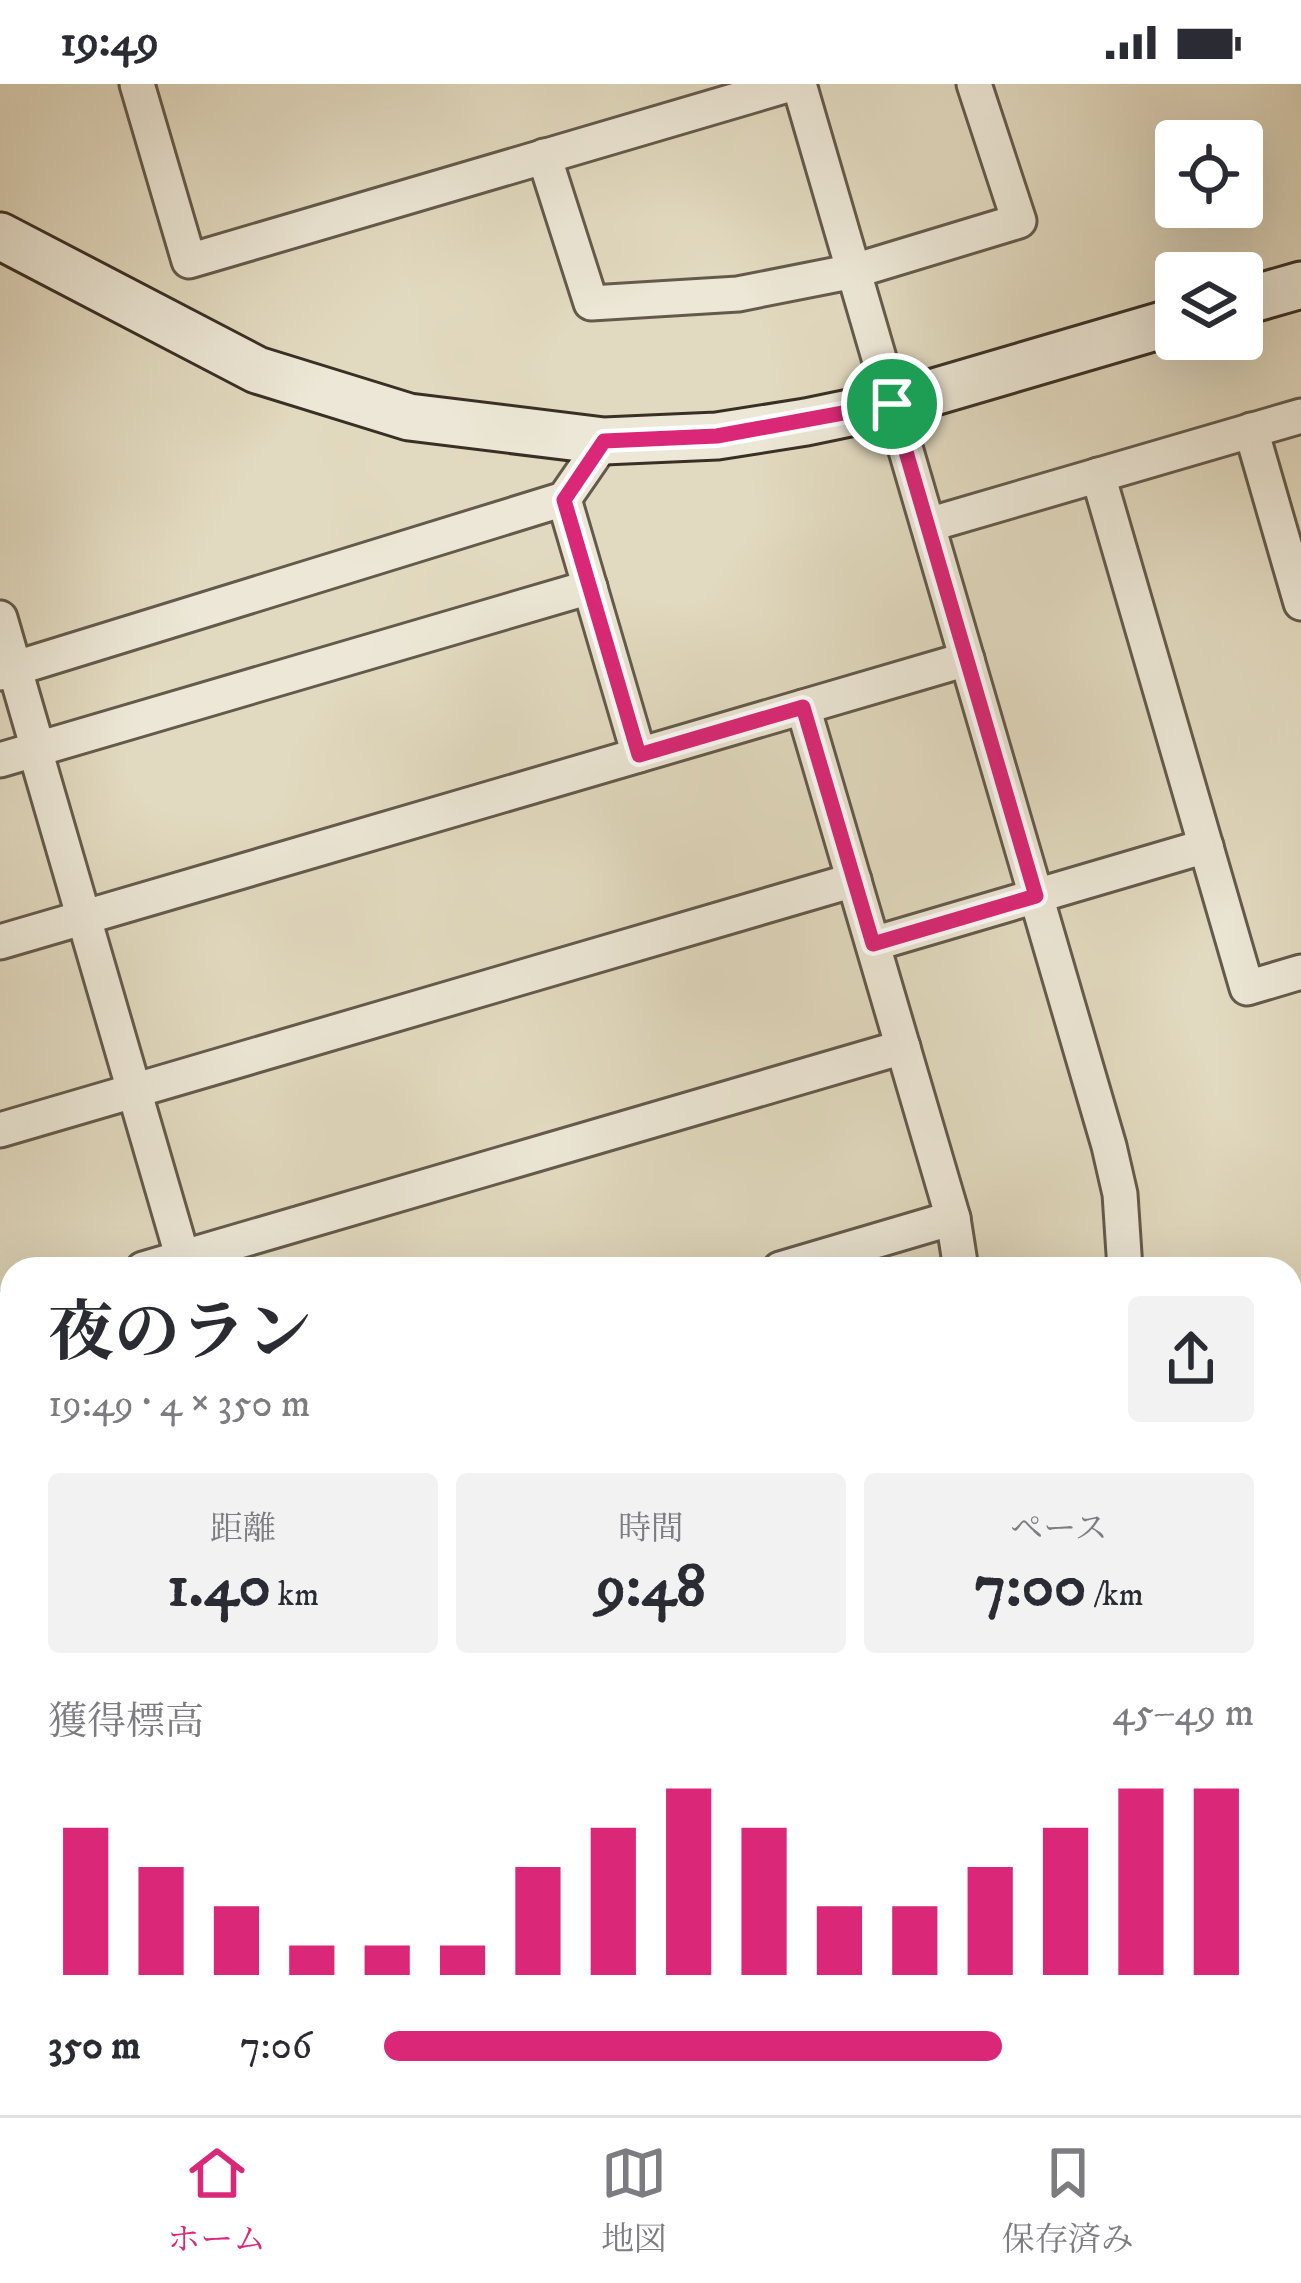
<!DOCTYPE html>
<html lang="ja">
<meta charset="utf-8">
<style>
:root{--surface:#fff;--page:#f2f2f3;--text:#2b2b33;--muted:#7c7c81;--line:#e1e1e2;--accent:#db2777}
body{margin:0;font-family:"IM FELL DW Pica","Noto Serif JP",serif;background:var(--page);color:var(--text);height:100vh;display:flex;flex-direction:column;font-size:45px;white-space:nowrap}
*{box-sizing:border-box;margin:0}
p{font-size:39px;color:var(--muted)}
.icon{flex:none;width:66px;height:66px;fill:none;stroke:currentColor;stroke-width:2;stroke-linecap:round;stroke-linejoin:round}
.map{position:relative;flex:1;overflow:hidden}
.side{position:absolute;left:0px;top:1173px;width:1302px;height:858px;display:flex;flex-direction:column;background:var(--surface);border-radius:36px 36px 0 0;box-shadow:0 12px 48px #0002}
.side>*{flex:none}
.tools{position:absolute;left:1155px;top:36px;display:grid;gap:24px}
.tools a{display:grid;place-items:center;width:108px;height:108px;border-radius:12px;background:var(--surface);box-shadow:0 12px 48px #0002;font-size:60px}
.pin{position:absolute;display:grid;place-items:center;width:102px;height:102px;color:#fff;margin:-51px;border:6px solid #fff;border-radius:50%;box-shadow:0 3px 12px #0007}
.round{display:grid;place-items:center;flex:none;width:126px;height:126px;border-radius:12px;background:var(--page)}
.head{display:flex;align-items:center;justify-content:space-between;height:204px;padding:0 48px}
h1{font-size:66px;font-weight:700;line-height:90px}
.metrics{display:grid;grid-template-columns:repeat(3,1fr);gap:18px;height:204px;padding:12px 48px}
.metrics div{display:grid;align-content:center;border-radius:12px;background:var(--page);text-align:center}
.metrics b{font-size:60px;font-weight:700}
.metrics small{font-size:33px;font-weight:400}
.metrics p{font-size:33px}
.chart{height:336px;padding:24px 48px}
.chart p{display:flex;justify-content:space-between}
.chart svg{width:100%;height:216px;margin-top:12px;stroke:var(--accent);stroke-width:6}
ul{padding:0 48px;list-style:none;font-size:39px}
li{display:grid;grid-template-columns:192px 144px 1fr;align-items:center;height:90px}
li i{height:30px;border-radius:15px;background:var(--accent)}
.status{display:flex;justify-content:space-between;align-items:center;height:84px;padding:0 60px;background:var(--surface);direction:ltr}
.status svg{height:33px;fill:currentColor}
.menu{display:flex;justify-content:space-around;align-items:center;height:168px;border-top:3px solid var(--line);background:var(--surface);font-size:33px;color:var(--muted)}
.menu a{display:grid;justify-items:center;gap:6px}
.menu .current{color:var(--accent)}
.map>svg:first-child{display:block}
.lines{fill:none;stroke-linecap:round;stroke-linejoin:round}
.street-casing{stroke:#645a4c;stroke-width:39}
.secondary-casing{stroke:#3a2f25;stroke-width:51}
.path{stroke:#3a2f25;stroke-width:6;stroke-dasharray:3 6;stroke-linecap:butt}
.street{stroke:#ece7d6;stroke-width:33}
.secondary{stroke:#ece7d6;stroke-width:45}
.route-casing{stroke:#fff;stroke-width:24}
.route{stroke:#db2777;stroke-width:15}
</style>
<div class="status"><b>19:49</b><svg viewBox="0 0 49 12"><path d="M0 12V9h3v3zM5 12V6h3v6zM10 12V3h3v9zM15 12V0h3v12zM26 1h20v11H26zM47 4h2v5h-2z"/></svg></div>
<div class="map">
<svg width="1301" height="2031" viewBox="0 0 1301 2031">
<rect width="100%" height="100%" fill="#e2dac0"/>
<filter id="stains"><feTurbulence type="fractalNoise" baseFrequency=".00167" numOctaves="4"/><feColorMatrix values="0 0 0 0 .2 0 0 0 0 .09 0 0 0 0 .02 0 0 0 .5 -.17"/></filter>
<radialGradient id="worn" r=".72"><stop offset=".6" stop-color="#630" stop-opacity="0"/><stop offset="1" stop-color="#630" stop-opacity=".3"/></radialGradient>
<g class="lines">
<g class="street-casing">
<g id="street">
<polyline points="137,0 189,177 791,0"/>
<polyline points="799,0 1109,1062 1120,1110 1125,1185"/>
<polyline points="544,72 591,219 738,210 854,187 1019,137 974,0"/>
<polyline points="1251,346 1301,519"/>
<polyline points="1098,391 1247,904 1301,888"/>
<polyline points="564,415 639,671"/>
<polyline points="928,441 1301,332"/>
<polyline points="0,534 38,665"/>
<polyline points="0,589 564,415 604,357"/>
<polyline points="803,623 953,1134 961,1185"/>
<polyline points="35,666 186,1185"/>
<polyline points="0,676 590,503"/>
<polyline points="0,858 967,575"/>
<polyline points="873,860 1206,762"/>
<polyline points="0,1046 854,796"/>
<polyline points="143,1185 903,963"/>
<polyline points="780,1185 953,1134"/>
<polyline points="0,1227 12,1223"/>
<polyline points="0,1413 12,1410"/>
<polyline points="0,1594 12,1591"/>
<polyline points="0,1790 12,1787"/>
<polyline points="177,2019 180,2031"/>
<polyline points="429,2019 433,2031"/>
<polyline points="954,2019 957,2031"/>
<polyline points="517,2031 558,2019"/>
</g>
</g>
<g class="secondary-casing">
<g id="secondary">
<polyline points="0,152 257,286 409,333 604,357 717,352 806,338 893,320 1176,237"/>
<polyline points="1242,218 1301,201"/>
</g>
</g>
<g class="path">
<polyline points="1290,1918 1301,1911"/>
<polyline points="1177,2031 1182,2019"/>
</g>
<use href="#street" class="street"/>
<use href="#secondary" class="secondary"/>
</g>
<g class="lines">
<g class="route-casing">
<polygon id="route" points="892,320 1036,812 873,860 803,623 639,671 564,416 604,357 717,352"/>
</g>
<use href="#route" class="route"/>
</g>
<rect width="100%" height="100%" filter="url(#stains)"/>
<rect width="100%" height="100%" fill="url(#worn)"/>
</svg>
<div class="tools">
<a><svg class="icon" aria-label="locate" viewBox="0 0 24 24"><circle cx="12" cy="12" r="6"/><path d="M12 2v4M12 18v4M2 12h4M18 12h4"/></svg></a>
<a><svg class="icon" aria-label="layers" viewBox="0 0 24 24"><path d="M12 4l9 5-9 5-9-5zM3 14l9 5 9-5"/></svg></a>
</div>
<div class="pin" style="left:892px;top:320px;background:#1e9e55"><svg class="icon" aria-label="arrive" viewBox="0 0 24 24"><path d="M6 21V4h12l-3 4 3 4H6"/></svg></div>
<section class="side">
<div class="head"><div><h1>夜のラン</h1><p>19:49 · 4 × 350 m</p></div><a class="round"><svg class="icon" aria-label="share" viewBox="0 0 24 24"><path d="M12 15V3M7 8l5-5 5 5M5 13v7h14v-7"/></svg></a></div>
<div class="metrics">
<div><p>距離</p><b>1.40<small> km</small></b></div>
<div><p>時間</p><b>9:48</b></div>
<div><p>ペース</p><b>7:00<small> /km</small></b></div>
</div>
<div class="chart"><p><span>獲得標高</span>45–49 m</p>
<svg viewBox="0 0 160 44" preserveAspectRatio="none"><path d="M5 44V14M15 44V22M25 44V30M35 44V38M45 44V38M55 44V38M65 44V22M75 44V14M85 44V6M95 44V14M105 44V30M115 44V30M125 44V22M135 44V14M145 44V6M155 44V6"/></svg>
</div>
<ul>
<li><b>350 m</b>7:06<i style="width:71%"></i></li>
</ul>
</section>
</div>
<nav class="menu">
<a class="current"><svg class="icon" aria-label="home" viewBox="0 0 24 24"><path d="M3 11l9-7 9 7M6 9v11h12V9"/></svg>ホーム</a>
<a><svg class="icon" aria-label="map" viewBox="0 0 24 24"><path d="M3 6l6-2 6 2 6-2v14l-6 2-6-2-6 2zM9 4v14M15 6v14"/></svg>地図</a>
<a><svg class="icon" aria-label="saved" viewBox="0 0 24 24"><path d="M7 4h10v16l-5-4-5 4z"/></svg>保存済み</a>
</nav>
